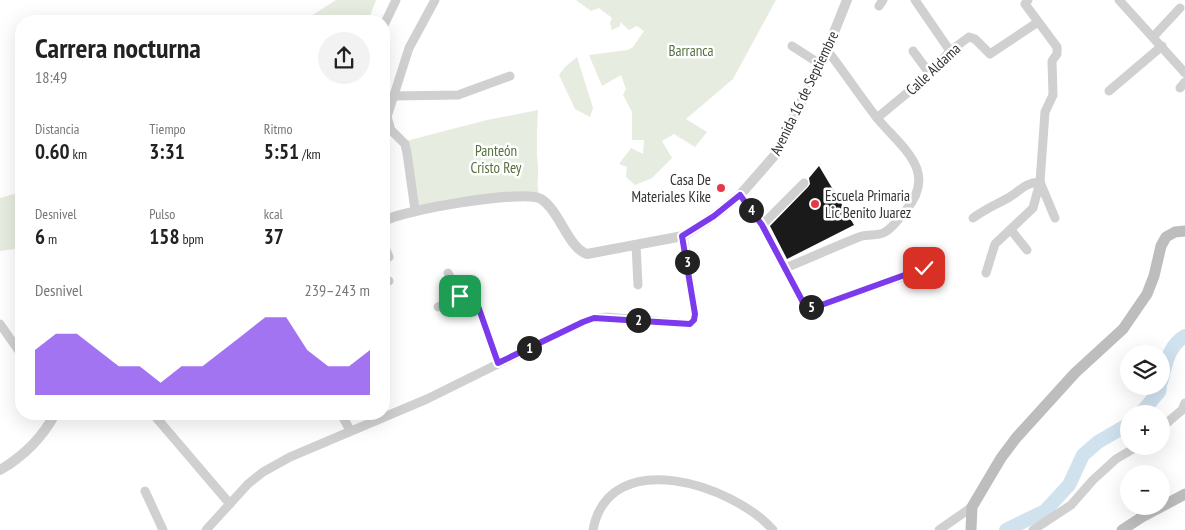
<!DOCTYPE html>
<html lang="es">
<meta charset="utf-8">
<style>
:root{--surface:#fff;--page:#f2f2f2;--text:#222;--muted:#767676;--accent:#7c3aed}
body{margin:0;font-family:"PT Sans Narrow",sans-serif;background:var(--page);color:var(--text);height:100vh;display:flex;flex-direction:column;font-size:19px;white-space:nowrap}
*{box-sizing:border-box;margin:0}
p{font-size:16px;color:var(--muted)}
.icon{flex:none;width:28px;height:28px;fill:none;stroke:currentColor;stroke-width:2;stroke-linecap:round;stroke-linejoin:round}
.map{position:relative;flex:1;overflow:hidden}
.drawer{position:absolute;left:15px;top:15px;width:375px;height:405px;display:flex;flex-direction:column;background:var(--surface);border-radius:20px;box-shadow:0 5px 20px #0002}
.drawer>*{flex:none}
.controls{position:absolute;left:1120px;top:345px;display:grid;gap:10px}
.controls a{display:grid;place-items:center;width:50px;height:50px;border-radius:50%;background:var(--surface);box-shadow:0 5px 20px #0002;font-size:25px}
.pin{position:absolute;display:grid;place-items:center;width:42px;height:42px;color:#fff;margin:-21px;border-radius:10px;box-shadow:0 2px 8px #0006}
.km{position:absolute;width:25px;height:25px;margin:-12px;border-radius:50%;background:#222;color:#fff;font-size:14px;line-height:25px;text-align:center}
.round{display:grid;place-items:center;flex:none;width:52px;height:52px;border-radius:26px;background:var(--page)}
.overview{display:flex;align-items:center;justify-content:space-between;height:85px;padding:0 20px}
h1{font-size:28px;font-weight:600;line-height:38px}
.figures{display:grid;grid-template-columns:repeat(3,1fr);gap:8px;height:85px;padding:5px 20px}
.figures div{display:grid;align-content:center}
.figures b{font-size:21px;font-weight:600}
.figures small{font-size:14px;font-weight:400}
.figures p{font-size:14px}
.chart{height:140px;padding:10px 20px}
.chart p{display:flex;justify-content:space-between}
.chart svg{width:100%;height:90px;margin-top:5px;fill:var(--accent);opacity:.7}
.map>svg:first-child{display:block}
.green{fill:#e6ecdf}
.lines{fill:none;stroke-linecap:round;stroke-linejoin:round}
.river{stroke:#cfe2ee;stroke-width:14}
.building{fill:#1a1a1a}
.minor{stroke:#d0d0d0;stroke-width:9}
.tertiary{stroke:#d0d0d0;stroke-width:10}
.secondary{stroke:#bdbdbd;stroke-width:11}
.route-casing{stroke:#fff;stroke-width:10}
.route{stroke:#7c3aed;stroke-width:6}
.poi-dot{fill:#e63946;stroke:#fff;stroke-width:2}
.labels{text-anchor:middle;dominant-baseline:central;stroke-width:5;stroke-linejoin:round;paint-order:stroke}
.park-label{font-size:15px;fill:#56703f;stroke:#fff}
.street-label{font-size:15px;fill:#333;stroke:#fff}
.poi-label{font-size:15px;fill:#333;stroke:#fff;text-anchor:end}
</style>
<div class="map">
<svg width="1185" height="530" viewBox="0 0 1185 530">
<rect width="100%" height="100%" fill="#fff"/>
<g class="green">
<polygon points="336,0 376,0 368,21 303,21"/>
<polygon points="576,0 776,0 733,79 686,119 707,132 695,147 674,134 662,141 672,158 652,178 635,185 626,177 627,167 619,164 631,148 643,154 644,140 632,140 632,112 623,95 626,89 621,75 602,86 589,55 628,50 633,47 644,31 637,26 629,30 620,22 620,26 612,30 610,23 612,18 599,8 591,11"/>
<polygon points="577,57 593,108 590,117 575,109 559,75 565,67"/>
<path d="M 538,110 C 537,129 536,148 538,167 C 539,178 536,183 539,195 L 417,209 L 406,141 L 487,120 Z"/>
<polygon points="21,192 21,248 0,251 0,198"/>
</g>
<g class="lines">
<g class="river">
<path d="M 1161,382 C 1166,364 1168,346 1185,336"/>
<polyline points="1140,414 1159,392 1160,386"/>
<polyline points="1006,530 1045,511 1069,485 1083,455 1098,442 1129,424"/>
</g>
</g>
<polygon class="building" points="819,166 854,225 787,259 770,226 808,187 810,184 809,178"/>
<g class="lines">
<g class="minor">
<polyline points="915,0 950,51"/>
<polyline points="1119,0 1185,73"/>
<polyline points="879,6 883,0"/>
<polyline points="384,25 396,0"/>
<polyline points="1153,37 1180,8"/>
<polyline points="792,46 820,64"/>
<polyline points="913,51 930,74"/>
<polyline points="1180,88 1185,82"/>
<polyline points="1109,91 1162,46"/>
<polyline points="393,96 458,95 510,76"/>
<polyline points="877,118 930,74 950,51 969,37 975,39 990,54 1038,22"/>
<polyline points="740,195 762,225 805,306 813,308 924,269"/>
<polyline points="415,210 407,153 405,144 391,130 387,117 409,48 435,0"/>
<path d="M 973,218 C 985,209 995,205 1008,198 C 1021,191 1023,183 1040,182 L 1055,218"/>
<polyline points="762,225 804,183"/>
<polyline points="1011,230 1027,250"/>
<polyline points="384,245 389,257"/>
<polyline points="636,245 638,285"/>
<path d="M 785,268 C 810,258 834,247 859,237 C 868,233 877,237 885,232 C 893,228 900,217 906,210 C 939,171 901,147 877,118 C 860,96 844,72 827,50"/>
<polyline points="448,273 460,296"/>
<polyline points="986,273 995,244 1033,208 1040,182 1045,112 1053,95 1052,61 1057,54 1057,47 1025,4 1028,0"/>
<polyline points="384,282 389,281"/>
<polyline points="438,307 460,296 474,301 478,306 498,363"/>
<polyline points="0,324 21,354"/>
<polyline points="341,414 350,430"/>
<polyline points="154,415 230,504"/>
<polyline points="1161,428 1182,410 1185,403"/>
<polyline points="145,491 163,530"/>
<polyline points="206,530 248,484 263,472 290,457 427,399 583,322 595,318 607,317 690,324 694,320 695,314 683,236"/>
<path d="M 593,530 C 609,444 734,485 773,530"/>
<polyline points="939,530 972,507"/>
<polyline points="1033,530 1071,505 1093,480 1116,459 1138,446"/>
</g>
<g class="tertiary">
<path d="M 384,221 C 402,210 524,189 541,199 C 560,211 568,248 587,254 L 683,236 L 714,216 L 740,195 L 775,155 L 827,50 L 847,0"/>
<path d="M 0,470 C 24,456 42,438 55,414"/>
</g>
<g class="secondary">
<polyline points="971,530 972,507 1001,458 1016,438 1075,373 1123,329 1147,294 1154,276 1161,246 1166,237 1175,232 1185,231"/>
<polyline points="1122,530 1142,517 1185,494"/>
</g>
</g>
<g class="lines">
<g class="route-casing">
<path id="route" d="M 460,296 C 468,298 473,299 478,306 L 498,363 L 583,322 L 594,318 L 690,324 L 694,320 L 695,314 L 682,236 L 714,216 L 740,195 L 762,225 L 805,306 L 813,308 L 924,268"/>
</g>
<use href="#route" class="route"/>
</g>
<g class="poi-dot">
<circle cx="721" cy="188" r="5"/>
<circle cx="815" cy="204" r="5"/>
</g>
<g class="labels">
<g class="park-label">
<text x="691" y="50">Barranca</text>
<text x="496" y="150">Panteón<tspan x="496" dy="17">Cristo Rey</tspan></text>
</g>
<g class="street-label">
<text transform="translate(933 69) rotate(-43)">Calle Aldama</text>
<text transform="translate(804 93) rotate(-64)">Avenida 16 de Septiembre</text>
</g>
<g class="poi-label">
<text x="711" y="179">Casa De<tspan x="711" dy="17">Materiales Kike</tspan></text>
<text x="825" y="195" text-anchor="start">Escuela Primaria<tspan x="825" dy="17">Lic Benito Juarez</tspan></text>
</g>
</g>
</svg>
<div class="controls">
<a><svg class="icon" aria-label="layers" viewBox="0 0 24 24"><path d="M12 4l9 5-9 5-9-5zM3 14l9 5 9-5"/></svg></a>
<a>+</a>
<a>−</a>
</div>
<div class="pin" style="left:460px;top:296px;background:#1e9e55"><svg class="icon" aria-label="arrive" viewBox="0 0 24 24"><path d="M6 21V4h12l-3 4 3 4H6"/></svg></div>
<div class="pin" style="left:924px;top:268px;background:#d93025"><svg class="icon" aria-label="check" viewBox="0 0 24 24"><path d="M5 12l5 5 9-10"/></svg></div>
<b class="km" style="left:529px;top:348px">1</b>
<b class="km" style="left:638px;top:320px">2</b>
<b class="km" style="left:687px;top:262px">3</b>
<b class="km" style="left:751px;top:210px">4</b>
<b class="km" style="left:811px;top:307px">5</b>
<section class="drawer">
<div class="overview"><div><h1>Carrera nocturna</h1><p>18:49</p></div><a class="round"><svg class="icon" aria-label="share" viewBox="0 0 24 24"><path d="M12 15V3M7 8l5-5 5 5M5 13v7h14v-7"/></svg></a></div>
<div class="figures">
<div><p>Distancia</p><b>0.60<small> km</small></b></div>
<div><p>Tiempo</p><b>3:31</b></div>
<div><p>Ritmo</p><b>5:51<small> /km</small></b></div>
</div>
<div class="figures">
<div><p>Desnivel</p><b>6<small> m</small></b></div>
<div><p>Pulso</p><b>158<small> bpm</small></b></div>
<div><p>kcal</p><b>37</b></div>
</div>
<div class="chart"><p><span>Desnivel</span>239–243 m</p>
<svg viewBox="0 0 160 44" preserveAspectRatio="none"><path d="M0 44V22L10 14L20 14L30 22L40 30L50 30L60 38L70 30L80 30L90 22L100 14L110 6L120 6L130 22L140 30L150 30L160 22V44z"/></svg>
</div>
</section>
</div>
